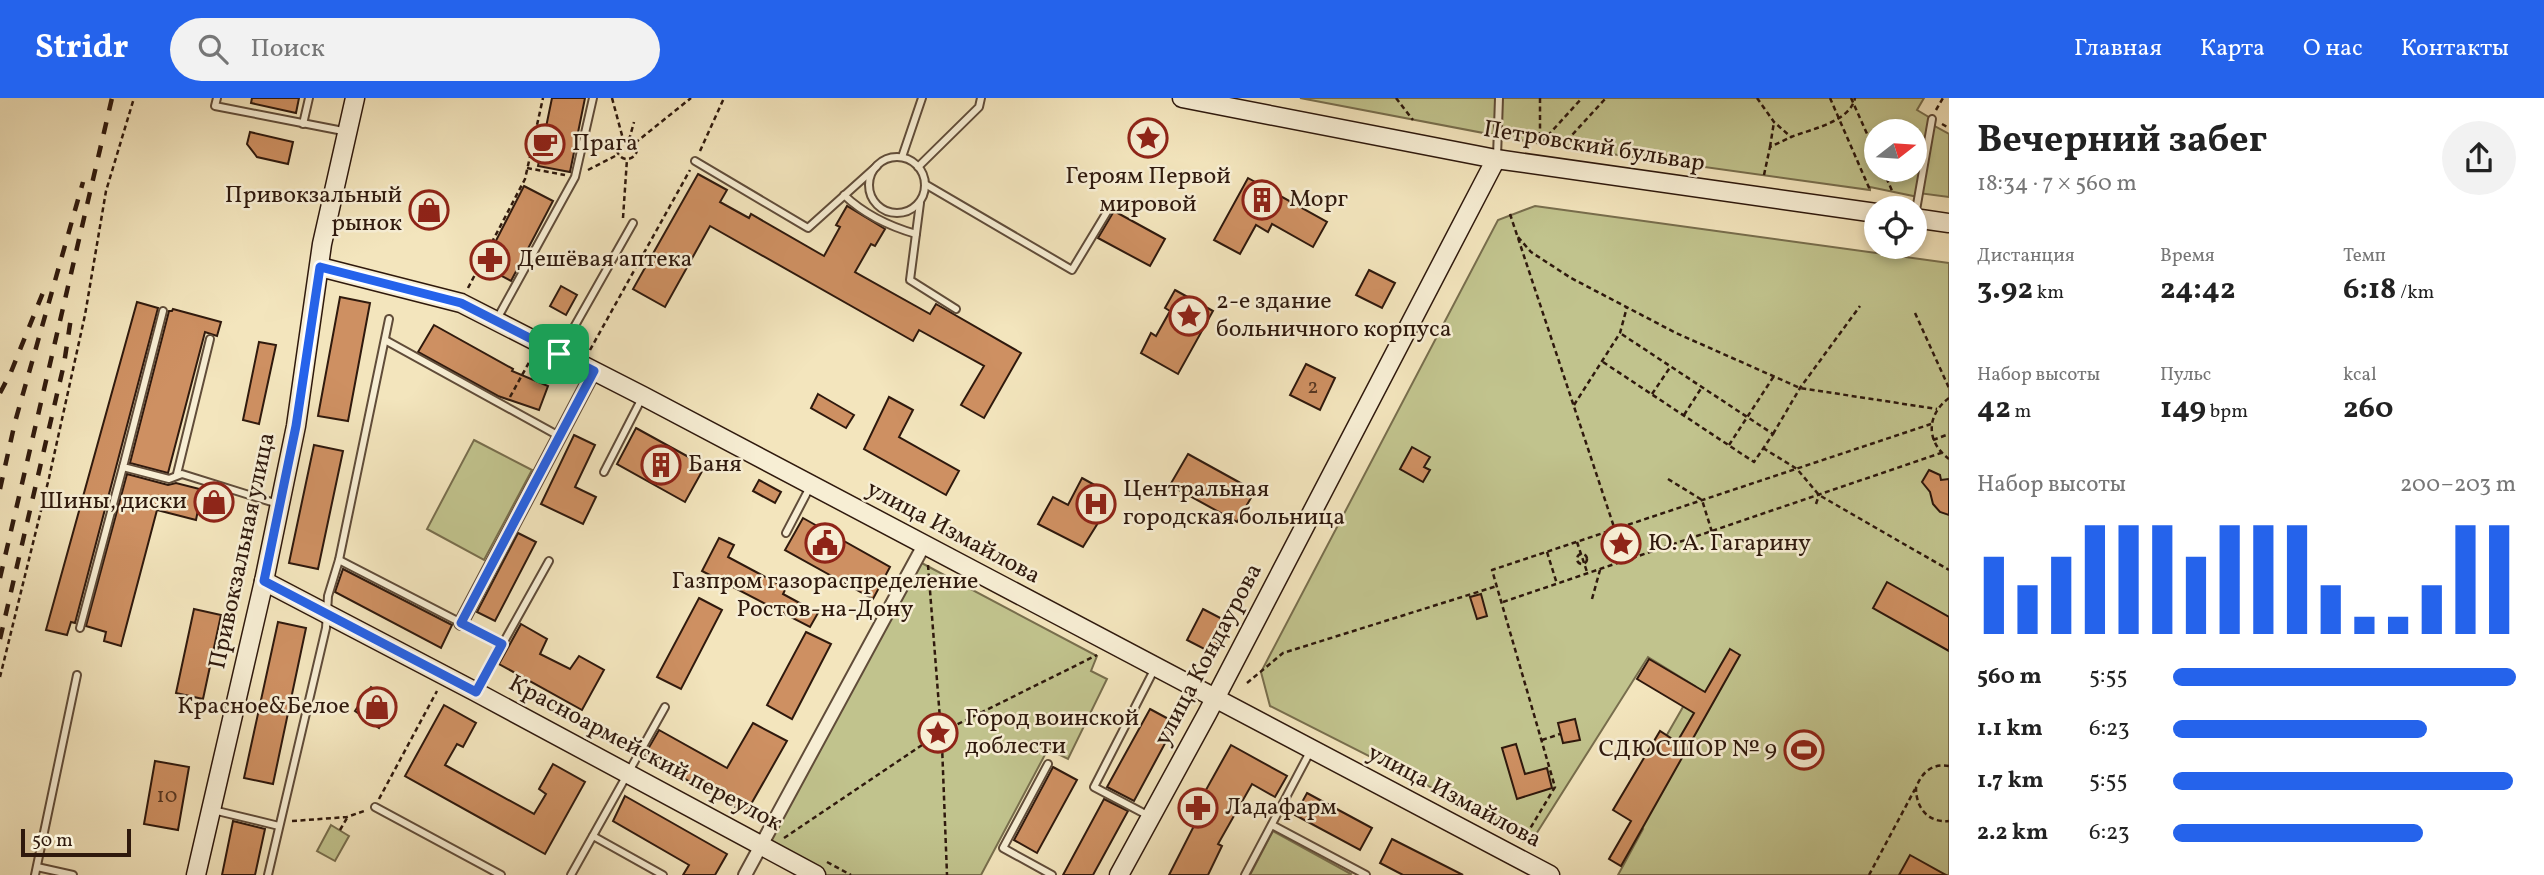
<!DOCTYPE html>
<html lang="ru">
<meta charset="utf-8">
<style>
:root{--surface:#fff;--page:#f2f2f2;--text:#222;--muted:#767676;--accent:#2563eb}
body{margin:0;font-family:Vollkorn,serif;background:var(--page);color:var(--text);height:100vh;display:flex;flex-direction:column;font-size:26px;white-space:nowrap}
*{box-sizing:border-box;margin:0}
p{font-size:23px;color:var(--muted)}
.icon{flex:none;width:38px;height:38px;fill:none;stroke:currentColor;stroke-width:2;stroke-linecap:round;stroke-linejoin:round}
.map{position:relative;flex:1;overflow:hidden}
.side{display:flex;flex-direction:column;background:var(--surface);width:595px}
.side>*{flex:none}
.needle{width:46px;rotate:73deg}
.controls{position:absolute;left:1864px;top:21px;display:grid;gap:14px}
.controls a{display:grid;place-items:center;width:63px;height:63px;border-radius:50%;background:var(--surface);box-shadow:0 4px 10px #0003;font-size:35px}
.scale{position:absolute;left:21px;bottom:18px;width:110px;box-sizing:border-box;padding-left:7px;border:4px solid #2f190d;border-top:0;font-size:19px;line-height:24px;white-space:nowrap;color:#2f190d;-webkit-text-stroke:5px #f7eed4;paint-order:stroke}
.pin{position:absolute;display:grid;place-items:center;width:60px;height:60px;color:#fff;margin:-30px;border-radius:14px;box-shadow:0 4px 10px #0006}
.round{display:grid;place-items:center;flex:none;width:74px;height:74px;border-radius:37px;background:var(--page)}
.headline{display:flex;align-items:center;justify-content:space-between;height:119px;padding:0 28px}
h1{font-size:38px;font-weight:700;line-height:52px}
.metrics{display:grid;grid-template-columns:repeat(3,1fr);gap:10px;height:119px;padding:7px 28px}
.metrics div{display:grid;align-content:center}
.metrics b{font-size:30px;font-weight:700}
.metrics small{font-size:19px;font-weight:400}
.metrics p{font-size:19px}
.chart{height:196px;padding:14px 28px}
.chart p{display:flex;justify-content:space-between}
.chart svg{width:100%;height:126px;margin-top:7px;stroke:var(--accent);stroke-width:6}
ul{padding:0 28px;list-style:none;font-size:23px}
li{display:grid;grid-template-columns:112px 84px 1fr;align-items:center;height:52px}
li i{height:18px;border-radius:9px;background:var(--accent)}
header{display:flex;align-items:center;gap:42px;box-sizing:border-box;height:98px;padding:0 35px;background:var(--accent);color:#fff}
header strong{font-size:33px}
nav{display:flex;gap:38px;margin-inline-start:auto;font-size:24px}
.search{width:490px;height:63px;background:var(--page);display:flex;align-items:center;gap:18px;box-sizing:border-box;padding:0 24px;border-radius:38px;color:var(--muted);font-size:26px}
main{display:flex;flex:1;min-height:0}
.map>svg:first-child{display:block}
.green{fill:#c1c38d;stroke:#786e4d;stroke-width:2;fill-rule:evenodd}
.building{fill:#ce9062;stroke:#2f190d;stroke-width:2}
.lines{fill:none;stroke-linecap:round;stroke-linejoin:round}
.lane-casing{stroke:#604c39;stroke-width:10}
.street-casing{stroke:#604c39;stroke-width:16}
.secondary-casing{stroke:#2f190d;stroke-width:21}
.path{stroke:#2f190d;stroke-width:2.5;stroke-dasharray:5 3.5;stroke-linecap:butt}
.lane{stroke:#f7eed4;stroke-width:6}
.street{stroke:#f7eed4;stroke-width:12}
.secondary{stroke:#f7eed4;stroke-width:18}
.rail{stroke:#2f190d;stroke-width:4.5;stroke-dasharray:12 12;stroke-linecap:butt}
.route-casing{stroke:#fff;stroke-width:14}
.route{stroke:#2563eb;stroke-width:9}
.labels{text-anchor:middle;dominant-baseline:central;stroke-width:5;stroke-linejoin:round;paint-order:stroke}
.number-label{font-size:21px;fill:#573722}
.poi-label{font-size:24px;fill:#2f190d;stroke:#f7eed4;text-anchor:start}
.street-label{font-size:24px;fill:#2f190d;stroke:#f7eed4}
</style>
<header>
<strong>Stridr</strong>
<div class="search"><svg class="icon" aria-label="search" viewBox="0 0 24 24"><circle cx="10" cy="10" r="6"/><path d="M15 15l6 6"/></svg>Поиск</div>
<nav><a>Главная</a><a>Карта</a><a>О нас</a><a>Контакты</a></nav>
</header>
<main>
<div class="map">
<svg width="1949" height="777" viewBox="0 0 1949 777">
<rect width="100%" height="100%" fill="#f3e5bd"/>
<filter id="stains"><feTurbulence type="fractalNoise" baseFrequency=".00286" numOctaves="4"/><feColorMatrix values="0 0 0 0 .2 0 0 0 0 .09 0 0 0 0 .02 0 0 0 .5 -.17"/></filter>
<radialGradient id="worn" r=".72"><stop offset=".6" stop-color="#630" stop-opacity="0"/><stop offset="1" stop-color="#630" stop-opacity=".3"/></radialGradient>
<g class="green">
<path d="M 1300,0 L 1924,0 L 1917,12 L 1932,21 L 1931,26 L 1949,36 L 1949,99 L 1919,95 L 1918,99 L 1870,89 L 1870,92 L 1561,49 L 1564,45 L 1545,42 L 1541,46 ZM 1876,33 L 1914,33 L 1914,72 L 1876,72 Z"/>
<polygon points="1535,108 1949,165 1949,777 1618,777 1643,731 1622,715 1695,588 1648,559 1533,741 1270,608 1261,574 1498,122"/>
<polygon points="474,342 532,372 484,462 427,431"/>
<polygon points="916,462 1097,558 1091,573 1107,581 1068,661 1048,651 981,777 819,777 763,746"/>
<polygon points="331,727 349,738 335,763 317,753"/>
<polygon points="1273,733 1351,776 1350,777 1250,777"/>
</g>
<g class="building">
<polygon points="252,0 299,0 296,15 251,5"/>
<polygon points="552,0 585,0 570,74 538,68"/>
<polygon points="250,34 293,44 288,66 257,59 247,46"/>
<polygon points="698,76 727,92 720,104 749,120 751,116 824,158 840,129 836,127 847,108 885,131 875,148 871,146 855,174 930,216 936,206 1021,255 984,320 961,307 984,268 919,232 913,243 710,128 665,209 633,191"/>
<polygon points="1248,80 1327,124 1313,149 1272,126 1268,134 1256,127 1240,156 1214,142"/>
<polygon points="524,88 553,103 511,183 483,168"/>
<polygon points="1114,113 1165,141 1150,168 1098,140"/>
<polygon points="1369,172 1395,185 1382,210 1356,197"/>
<polygon points="561,188 577,197 566,217 550,208"/>
<polygon points="1175,192 1213,213 1178,276 1141,255 1151,235 1156,238 1170,213 1165,210"/>
<polygon points="340,199 370,205 348,323 318,318"/>
<polygon points="137,204 158,210 75,525 71,524 67,537 46,532"/>
<polygon points="173,211 221,224 217,238 205,234 168,375 130,365 169,213 172,213"/>
<polygon points="434,227 513,271 512,273 548,288 539,312 498,298 418,254"/>
<polygon points="259,244 276,247 259,326 243,322"/>
<polygon points="1306,266 1335,280 1320,312 1290,297"/>
<polygon points="818,296 854,317 846,330 811,310"/>
<polygon points="889,299 913,312 899,339 959,373 946,397 864,351"/>
<polygon points="636,330 705,368 685,404 617,366"/>
<polygon points="574,337 595,347 575,389 596,399 583,426 541,406"/>
<polygon points="314,347 343,353 318,471 289,465"/>
<polygon points="1412,349 1430,359 1424,369 1430,372 1423,384 1400,371"/>
<polygon points="1188,356 1255,393 1237,424 1170,387"/>
<polygon points="1929,372 1940,377 1941,382 1949,381 1949,417 1940,414 1933,406 1930,394 1922,384"/>
<polygon points="127,376 168,387 176,385 223,397 217,417 198,412 196,422 157,412 121,548 104,543 106,534 86,528"/>
<polygon points="1082,380 1102,391 1095,406 1106,412 1083,449 1038,426 1053,399 1068,407"/>
<polygon points="759,382 781,394 775,405 753,393"/>
<polygon points="803,420 890,469 873,501 785,452"/>
<polygon points="518,435 536,444 495,523 477,514"/>
<polygon points="719,440 734,447 728,459 786,490 783,496 818,515 810,529 702,473"/>
<polygon points="343,471 452,527 441,550 335,494"/>
<polygon points="1887,484 1949,519 1949,553 1873,510"/>
<polygon points="1481,496 1487,518 1477,521 1470,499"/>
<polygon points="699,500 722,512 681,591 657,579"/>
<polygon points="194,511 221,517 203,601 176,595"/>
<polygon points="1203,511 1228,524 1212,555 1187,542"/>
<polygon points="278,524 306,530 273,686 244,680"/>
<polygon points="521,526 547,541 540,556 570,571 579,558 604,572 582,612 499,566"/>
<polygon points="806,534 831,546 792,621 767,607"/>
<polygon points="1730,551 1740,557 1621,768 1609,761 1631,723 1613,712 1660,633 1677,644 1694,615 1637,581 1649,561 1705,594"/>
<polygon points="371,589 396,605 379,630 355,613"/>
<polygon points="444,607 476,625 463,649 457,646 445,667 534,716 546,696 539,691 553,666 585,684 545,756 405,678"/>
<polygon points="1150,611 1176,625 1134,703 1107,689"/>
<polygon points="1575,621 1580,642 1563,645 1558,625"/>
<polygon points="753,625 787,643 746,715 644,658 659,632 727,670"/>
<polygon points="1516,646 1525,676 1547,670 1552,690 1517,701 1502,650"/>
<polygon points="1231,647 1287,678 1275,699 1252,686 1218,746 1222,748 1208,777 1169,777 1198,720 1192,717"/>
<polygon points="155,663 189,669 178,732 144,726"/>
<polygon points="1053,669 1077,682 1037,755 1014,742"/>
<polygon points="1307,695 1372,730 1360,752 1295,717"/>
<polygon points="625,698 727,756 715,777 683,777 689,767 613,723"/>
<polygon points="1104,701 1128,713 1093,777 1063,777"/>
<polygon points="233,723 265,731 255,777 222,777"/>
<polygon points="1392,741 1463,777 1403,777 1380,765"/>
<polygon points="1910,757 1946,777 1899,777"/>
</g>
<g class="lines">
<g class="lane-casing">
<g id="lane">
<polyline points="217,0 215,8 338,32"/>
<polyline points="303,26 309,0"/>
<polyline points="902,59 922,0"/>
<polyline points="1497,59 1499,0"/>
<circle cx="897" cy="87" r="28"/>
<polyline points="695,63 808,130 877,68"/>
<polyline points="918,69 979,9 981,0"/>
<polyline points="925,86 1072,172 1110,109"/>
<path d="M 844,97 C 865,117 888,128 916,136"/>
<polyline points="920,105 910,182 956,211"/>
<polyline points="1915,118 1932,21"/>
<polyline points="163,213 123,369 169,381 182,376 278,406"/>
<polyline points="497,221 575,79 593,0"/>
<polyline points="385,242 559,338"/>
<polyline points="560,254 633,125"/>
<polyline points="604,374 643,298"/>
<polyline points="177,376 210,241"/>
<polyline points="786,435 810,389"/>
<polyline points="339,462 502,546"/>
<polyline points="80,530 123,369"/>
<polyline points="477,592 549,463"/>
<polyline points="1048,666 1003,750 1052,777"/>
<polyline points="375,709 501,777"/>
<polyline points="213,712 279,728"/>
<polyline points="1149,718 1094,689 1155,570"/>
<polyline points="1272,727 1366,777"/>
<polyline points="593,738 663,777"/>
<polyline points="37,769 73,777"/>
<polyline points="35,777 77,577"/>
<polyline points="268,777 326,530 328,498 339,462 389,221"/>
<polyline points="571,777 665,609"/>
<polyline points="1245,777 1311,652"/>
</g>
</g>
<g class="street-casing">
<g id="street">
<polyline points="461,525 594,273"/>
<polyline points="745,777 924,447"/>
</g>
</g>
<g class="secondary-casing">
<g id="secondary">
<polyline points="1182,0 1496,61 1876,115"/>
<polyline points="1914,120 1949,125"/>
<polyline points="320,169 461,205 643,298 1550,777"/>
<polyline points="264,483 476,594 816,777"/>
<polyline points="196,777 264,483 296,328 322,146 355,0"/>
<polyline points="1119,777 1207,616 1496,61"/>
</g>
</g>
<g class="path">
<polyline points="612,0 623,41"/>
<polyline points="1396,0 1413,22"/>
<polyline points="1540,0 1540,50"/>
<path d="M 1757,0 L 1774,24 L 1791,39 C 1811,31 1850,24 1855,0"/>
<polyline points="1830,0 1870,92"/>
<polyline points="1851,0 1876,56"/>
<polyline points="1936,12 1943,0"/>
<polyline points="1942,26 1949,30"/>
<circle cx="627" cy="51" r="10"/>
<polyline points="629,42 634,24"/>
<polyline points="1542,44 1582,0"/>
<polyline points="635,45 691,0"/>
<polyline points="1561,49 1606,0"/>
<polyline points="1770,49 1774,24"/>
<polyline points="700,53 724,0"/>
<polyline points="527,70 565,77"/>
<polyline points="588,72 619,56"/>
<polyline points="1883,72 1893,95"/>
<polyline points="1764,77 1770,49 1791,39"/>
<polyline points="1510,116 1615,432"/>
<polyline points="623,120 627,61"/>
<polyline points="1518,139 1531,154 1571,180 1676,235 1800,290 1937,311"/>
<polyline points="468,190 525,81 543,0"/>
<polyline points="1915,215 1949,290"/>
<polyline points="590,252 690,72"/>
<polyline points="1603,264 1754,364 1773,336 1620,235"/>
<polyline points="1652,296 1671,268"/>
<polyline points="510,299 532,259"/>
<path d="M 1949,300 C 1926,317 1926,344 1949,361"/>
<polyline points="1574,307 1620,235 1627,209"/>
<polyline points="1684,317 1702,289"/>
<polyline points="1773,336 1800,290 1860,208"/>
<polyline points="1933,342 1949,336"/>
<polyline points="1729,347 1774,278"/>
<polyline points="1763,350 1797,371 1819,397 1949,472"/>
<polyline points="1668,381 1702,402 1712,434"/>
<polyline points="1816,406 1819,397"/>
<polyline points="1607,434 1617,464"/>
<polyline points="1577,444 1587,474"/>
<polyline points="1547,454 1557,486"/>
<circle cx="1582" cy="461" r="5"/>
<polyline points="928,467 940,621"/>
<polyline points="1592,501 1600,472"/>
<polyline points="1503,504 1941,355"/>
<polyline points="0,579 49,380 85,217 106,93 134,0"/>
<polyline points="1247,585 1283,555 1497,488"/>
<polyline points="950,630 1097,557"/>
<polyline points="1542,642 1560,636"/>
<path d="M 942,647 L 933,647 L 926,639 L 926,630 C 934,619 947,621 950,635 L 948,643 L 942,647 L 947,777"/>
<path d="M 1949,668 C 1932,665 1921,675 1916,690 C 1916,710 1928,725 1949,723"/>
<polyline points="379,701 437,593"/>
<polyline points="292,723 347,719 364,713"/>
<polyline points="340,732 347,720"/>
<polyline points="784,740 928,643"/>
<polyline points="1522,744 1555,689 1492,472 1931,326"/>
<polyline points="827,764 851,777"/>
<polyline points="1869,777 1915,691"/>
</g>
<use href="#lane" class="lane"/>
<use href="#street" class="street"/>
<use href="#secondary" class="secondary"/>
<g class="rail">
<polyline points="0,295 11,274 44,192"/>
<polyline points="0,391 15,324 83,84"/>
<polyline points="0,480 112,0"/>
<polyline points="0,541 64,266 72,213"/>
</g>
</g>
<g class="lines">
<g class="route-casing">
<polygon id="route" points="320,169 461,205 594,273 461,525 502,546 476,594 264,483 296,328"/>
</g>
<use href="#route" class="route"/>
</g>
<defs>
<g id="sight-ring" transform="scale(2.0125)"><circle r="9.5" fill="#f7eed4" stroke="#8f2418" stroke-width="1.5"/><path d="M0-6L1.8-2.2L6-1.7L2.9 1.2L3.7 5.4L0 3.3L-3.7 5.4L-2.9 1.2L-6-1.7L-1.8-2.2Z" fill="#8f2418"/></g>
<g id="cafe-ring" transform="scale(2.0125)"><circle r="9.5" fill="#f7eed4" stroke="#8f2418" stroke-width="1.5"/><path d="M-5.5-4.5H6V0H3Q3 3.5 0 3.5H-2.5Q-5.5 3.5-5.5 0ZM3-3.2v2h1.7v-2ZM-6 4.5H4V6H-6Z" fill="#8f2418"/></g>
<g id="building-ring" transform="scale(2.0125)"><circle r="9.5" fill="#f7eed4" stroke="#8f2418" stroke-width="1.5"/><path d="M-4-6H4V6H1V3H-1V6H-4ZM-2.5-4.3h1.7v1.8h-1.7ZM.8-4.3h1.7v1.8H.8ZM-2.5-1h1.7V.8h-1.7ZM.8-1h1.7V.8H.8Z" fill="#8f2418"/></g>
<g id="shop-ring" transform="scale(2.0125)"><circle r="9.5" fill="#f7eed4" stroke="#8f2418" stroke-width="1.5"/><path d="M-5-2.5h2.3a2.7 3.5 0 0 1 5.4 0H5L5.5 6h-11ZM-1.5-2.5h3a1.5 2.3 0 0 0-3 0Z" fill="#8f2418"/></g>
<g id="pharmacy-ring" transform="scale(2.0125)"><circle r="9.5" fill="#f7eed4" stroke="#8f2418" stroke-width="1.5"/><path d="M-2-6h4v4h4v4h-4v4h-4v-4h-4v-4h4Z" fill="#8f2418"/></g>
<g id="hospital-ring" transform="scale(2.0125)"><circle r="9.5" fill="#f7eed4" stroke="#8f2418" stroke-width="1.5"/><path d="M-5-5h3v3.5h4V-5h3V5h-3V1.5h-4V5h-3Z" fill="#8f2418"/></g>
<g id="civic-ring" transform="scale(2.0125)"><circle r="9.5" fill="#f7eed4" stroke="#8f2418" stroke-width="1.5"/><path d="M-.6-6.5H3V-4.5H.6V-3L4-1V1h2V6H-6V1h2V-1L-.6-3ZM-1.2 2.5V6h2.4V2.5Z" fill="#8f2418"/></g>
<g id="stadium-ring" transform="scale(2.0125)"><circle r="9.5" fill="#f7eed4" stroke="#8f2418" stroke-width="1.5"/><path d="M0-5a6.5 5 0 1 0 0 10a6.5 5 0 1 0 0-10ZM-3.5-1.8h7v3.6h-7Z" fill="#8f2418"/></g>
</defs>
<g fill-rule="evenodd">
<use href="#sight-ring" x="1148" y="40"/>
<use href="#cafe-ring" x="545" y="46"/>
<use href="#building-ring" x="1262" y="102"/>
<use href="#shop-ring" x="429" y="112"/>
<use href="#pharmacy-ring" x="490" y="162"/>
<use href="#sight-ring" x="1189" y="218"/>
<use href="#building-ring" x="661" y="367"/>
<use href="#shop-ring" x="214" y="404"/>
<use href="#hospital-ring" x="1096" y="406"/>
<use href="#civic-ring" x="825" y="445"/>
<use href="#sight-ring" x="1621" y="446"/>
<use href="#shop-ring" x="377" y="609"/>
<use href="#sight-ring" x="938" y="635"/>
<use href="#stadium-ring" x="1804" y="652"/>
<use href="#pharmacy-ring" x="1198" y="710"/>
</g>
<g class="labels">
<g class="number-label">
<text x="1313" y="289">2</text>
<text x="167" y="698">10</text>
</g>
<g class="poi-label">
<text x="572" y="46">Прага</text>
<text x="1148" y="79" text-anchor="middle">Героям Первой<tspan x="1148" dy="28">мировой</tspan></text>
<text x="402" y="98" text-anchor="end">Привокзальный<tspan x="402" dy="28">рынок</tspan></text>
<text x="1289" y="102">Морг</text>
<text x="517" y="162">Дешёвая аптека</text>
<text x="1216" y="204">2-е здание<tspan x="1216" dy="28">больничного корпуса</tspan></text>
<text x="688" y="367">Баня</text>
<text x="1123" y="392">Центральная<tspan x="1123" dy="28">городская больница</tspan></text>
<text x="187" y="404" text-anchor="end">Шины, диски</text>
<text x="1648" y="446">Ю. А. Гагарину</text>
<text x="825" y="484" text-anchor="middle">Газпром газораспределение<tspan x="825" dy="28">Ростов-на-Дону</tspan></text>
<text x="350" y="609" text-anchor="end">Красное&amp;Белое</text>
<text x="965" y="621">Город воинской<tspan x="965" dy="28">доблести</tspan></text>
<text x="1777" y="652" text-anchor="end">СДЮСШОР № 9</text>
<text x="1225" y="710">Ладафарм</text>
</g>
<g class="street-label">
<text transform="translate(1594 49) rotate(9)">Петровский бульвар</text>
<text transform="translate(953 435) rotate(28)">улица Измайлова</text>
<text transform="translate(243 453) rotate(-78)">Привокзальная улица</text>
<text transform="translate(1209 557) rotate(-62)">улица Кондаурова</text>
<text transform="translate(645 656) rotate(28)">Красноармейский переулок</text>
<text transform="translate(1454 699) rotate(28)">улица Измайлова</text>
</g>
</g>
<rect width="100%" height="100%" filter="url(#stains)"/>
<rect width="100%" height="100%" fill="url(#worn)"/>
</svg>
<div class="controls">
<a><svg class="needle" viewBox="-14 -14 28 28"><path d="M0-13l5 13h-10z" fill="#e53935"/><path d="M0 13l5-13h-10z" fill="#767676"/></svg></a>
<a><svg class="icon" aria-label="locate" viewBox="0 0 24 24"><circle cx="12" cy="12" r="6"/><path d="M12 2v4M12 18v4M2 12h4M18 12h4"/></svg></a>
</div>
<div class="scale">50 m</div>
<div class="pin" style="left:559px;top:256px;background:#1e9e55"><svg class="icon" aria-label="arrive" viewBox="0 0 24 24"><path d="M6 21V4h12l-3 4 3 4H6"/></svg></div>
</div>
<section class="side">
<div class="headline"><div><h1>Вечерний забег</h1><p>18:34 · 7 × 560 m</p></div><a class="round"><svg class="icon" aria-label="share" viewBox="0 0 24 24"><path d="M12 15V3M7 8l5-5 5 5M5 13v7h14v-7"/></svg></a></div>
<div class="metrics">
<div><p>Дистанция</p><b>3.92<small> km</small></b></div>
<div><p>Время</p><b>24:42</b></div>
<div><p>Темп</p><b>6:18<small> /km</small></b></div>
</div>
<div class="metrics">
<div><p>Набор высоты</p><b>42<small> m</small></b></div>
<div><p>Пульс</p><b>149<small> bpm</small></b></div>
<div><p>kcal</p><b>260</b></div>
</div>
<div class="chart"><p><span>Набор высоты</span>200–203 m</p>
<svg viewBox="0 0 160 44" preserveAspectRatio="none"><path d="M5 44V17M15 44V27M25 44V17M35 44V6M45 44V6M55 44V6M65 44V17M75 44V6M85 44V6M95 44V6M105 44V27M115 44V38M125 44V38M135 44V27M145 44V6M155 44V6"/></svg>
</div>
<ul>
<li><b>560 m</b>5:55<i style="width:100%"></i></li>
<li><b>1.1 km</b>6:23<i style="width:74%"></i></li>
<li><b>1.7 km</b>5:55<i style="width:99%"></i></li>
<li><b>2.2 km</b>6:23<i style="width:73%"></i></li>
</ul>
</section>
</main>
